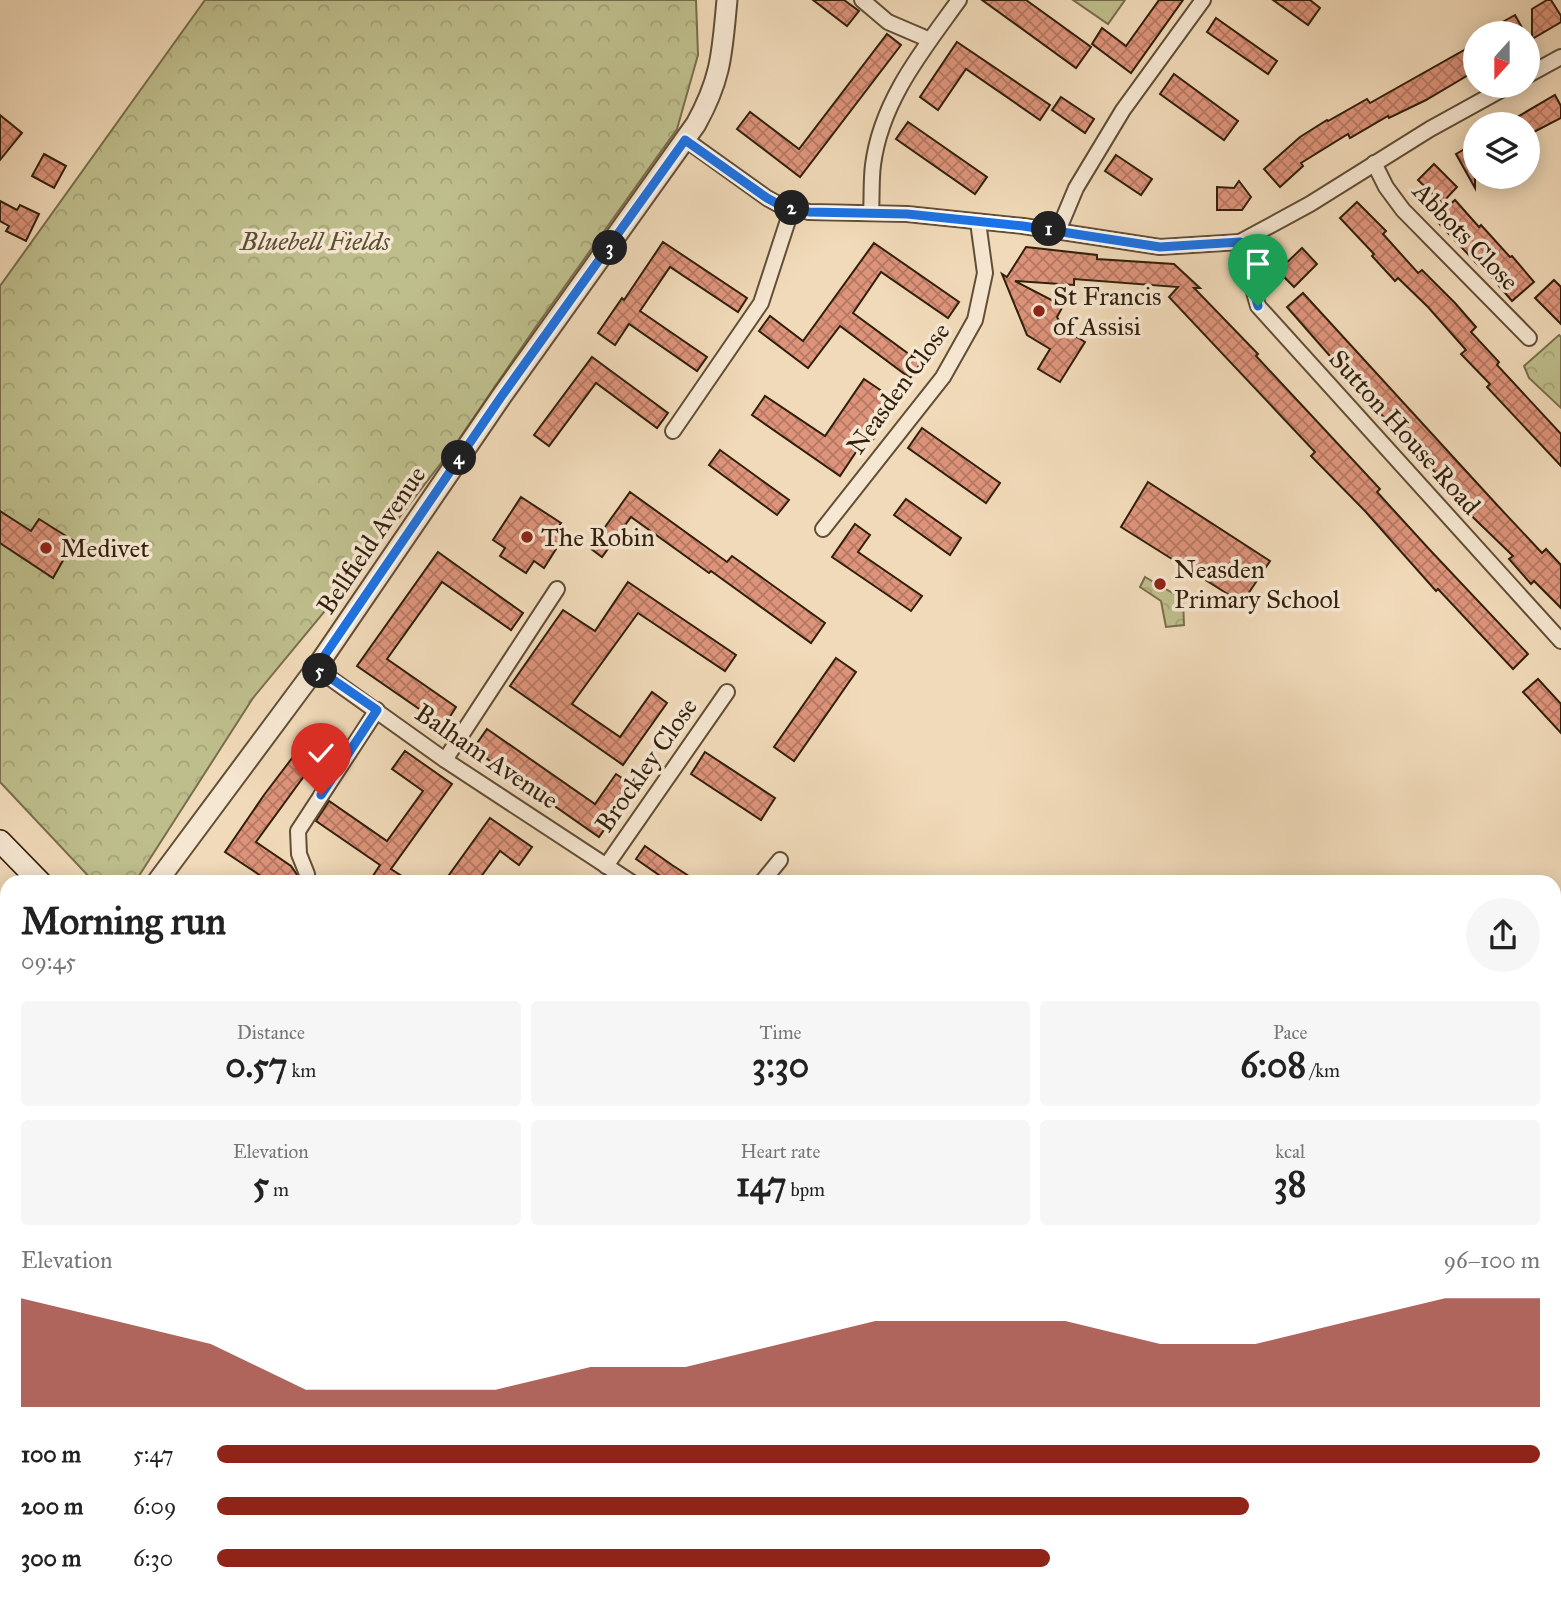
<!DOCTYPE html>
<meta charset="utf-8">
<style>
:root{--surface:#fff;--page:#f6f6f6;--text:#222;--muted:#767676;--accent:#8f2418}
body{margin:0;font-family:"IM FELL Great Primer",serif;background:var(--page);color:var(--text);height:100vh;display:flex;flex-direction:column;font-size:26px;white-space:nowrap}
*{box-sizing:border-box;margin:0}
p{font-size:23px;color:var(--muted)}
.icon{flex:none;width:38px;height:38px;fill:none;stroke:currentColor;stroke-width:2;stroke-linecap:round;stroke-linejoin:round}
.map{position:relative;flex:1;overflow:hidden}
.details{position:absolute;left:0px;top:875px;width:1561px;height:726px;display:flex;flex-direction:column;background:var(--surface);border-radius:21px 21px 0 0;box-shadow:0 4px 18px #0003}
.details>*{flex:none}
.needle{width:46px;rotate:201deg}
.tools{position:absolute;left:1463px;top:21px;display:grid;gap:14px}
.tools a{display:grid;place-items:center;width:77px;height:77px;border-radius:50%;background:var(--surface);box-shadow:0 4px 18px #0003;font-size:35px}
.pin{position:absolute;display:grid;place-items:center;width:60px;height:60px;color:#fff;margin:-72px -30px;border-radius:50% 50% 50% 0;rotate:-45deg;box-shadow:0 0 7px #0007}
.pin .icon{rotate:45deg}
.km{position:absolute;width:35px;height:35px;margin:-18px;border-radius:50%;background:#222;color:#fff;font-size:19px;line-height:35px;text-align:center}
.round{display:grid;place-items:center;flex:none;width:74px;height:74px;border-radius:37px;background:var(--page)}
.summary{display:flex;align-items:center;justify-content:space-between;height:119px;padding:0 21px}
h1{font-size:38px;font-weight:800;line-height:52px}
.metrics{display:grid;grid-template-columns:repeat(3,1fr);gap:10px;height:119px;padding:7px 21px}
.metrics div{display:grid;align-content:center;border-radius:7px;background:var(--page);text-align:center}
.metrics b{font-size:35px;font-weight:800}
.metrics small{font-size:19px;font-weight:400}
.metrics p{font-size:19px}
.chart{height:196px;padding:14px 21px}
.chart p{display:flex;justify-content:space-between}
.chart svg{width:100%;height:126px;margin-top:7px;fill:var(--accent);opacity:.7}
ul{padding:0 21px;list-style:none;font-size:23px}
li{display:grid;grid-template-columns:112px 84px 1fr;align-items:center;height:52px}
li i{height:18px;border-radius:9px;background:var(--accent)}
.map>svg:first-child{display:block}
.green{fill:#bebe8c;stroke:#786e4c;stroke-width:2}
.forest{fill:url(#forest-crowns);stroke:#786e4c;stroke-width:2}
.building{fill:url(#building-cross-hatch);stroke:#311f0b;stroke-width:2}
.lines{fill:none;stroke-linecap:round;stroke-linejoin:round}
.minor-casing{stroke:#614e36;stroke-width:18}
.tertiary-casing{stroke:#614e36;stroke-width:23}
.secondary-casing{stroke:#311f0b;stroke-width:24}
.minor{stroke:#f6e7d2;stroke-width:14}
.tertiary{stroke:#f6e7d2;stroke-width:19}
.secondary{stroke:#f6e7d2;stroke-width:21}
.route-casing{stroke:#fff;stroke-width:14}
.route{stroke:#1a73e8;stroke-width:9}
.poi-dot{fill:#8f2418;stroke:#f6e7d2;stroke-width:2.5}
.labels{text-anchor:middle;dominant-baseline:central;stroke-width:7;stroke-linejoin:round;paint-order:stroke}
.street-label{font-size:26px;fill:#311f0b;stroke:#f6e7d2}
.park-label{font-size:26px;font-style:italic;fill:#5b4f32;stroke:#f6e7d2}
.poi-label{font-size:26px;fill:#311f0b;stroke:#f6e7d2;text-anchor:start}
</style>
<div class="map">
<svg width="1561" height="1600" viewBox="0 0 1561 1600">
<defs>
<pattern id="forest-crowns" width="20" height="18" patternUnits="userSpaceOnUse" patternTransform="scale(1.75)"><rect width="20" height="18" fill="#bebe8c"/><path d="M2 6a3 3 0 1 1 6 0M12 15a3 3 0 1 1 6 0" fill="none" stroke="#a4a377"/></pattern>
<pattern id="building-cross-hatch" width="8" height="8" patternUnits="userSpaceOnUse" patternTransform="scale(1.75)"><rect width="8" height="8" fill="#de947b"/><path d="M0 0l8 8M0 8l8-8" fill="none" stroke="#b57863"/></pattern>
</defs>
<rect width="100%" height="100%" fill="#f1dab9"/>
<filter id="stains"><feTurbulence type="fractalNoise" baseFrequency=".00286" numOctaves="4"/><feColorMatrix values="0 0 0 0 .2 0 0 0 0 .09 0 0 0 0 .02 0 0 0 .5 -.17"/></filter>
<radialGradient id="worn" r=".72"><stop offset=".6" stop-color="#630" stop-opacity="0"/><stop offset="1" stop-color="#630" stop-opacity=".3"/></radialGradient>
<polygon class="green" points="1073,0 1125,0 1108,24"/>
<g class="forest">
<polygon points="205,0 696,0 698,55 677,129 535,328 455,445 358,571 253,698 135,882 94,882 0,782 0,286"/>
<polygon points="1559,335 1561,337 1561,408 1529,378 1524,366"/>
<polygon points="1145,577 1183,599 1184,625 1166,627 1161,601 1140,587"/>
</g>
<g class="building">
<polygon points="813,0 844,0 859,11 847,26"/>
<polygon points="982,0 1026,0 1091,47 1076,68"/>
<polygon points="1159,0 1183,0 1131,73 1092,44 1102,28 1126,46"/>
<polygon points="1273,0 1310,0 1320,8 1308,25"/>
<polygon points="1547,0 1551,0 1561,16 1561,22 1532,39 1532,9"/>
<polygon points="1515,15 1525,33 1483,33"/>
<polygon points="1216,18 1277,61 1268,74 1207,32"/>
<polygon points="887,34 901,45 800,177 737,129 750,112 799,149"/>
<polygon points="957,42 1050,105 1040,120 966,69 938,110 920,97"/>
<polygon points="1475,44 1475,71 1426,100 1389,118 1388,116 1350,138 1348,134 1301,163 1303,166 1280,187 1264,169 1300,137 1327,120 1328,121 1367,99 1370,103"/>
<polygon points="1174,74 1238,121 1224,140 1160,94"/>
<polygon points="1555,95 1561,106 1561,118 1528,135 1528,124 1505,124"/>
<polygon points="1061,97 1094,119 1085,133 1052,110"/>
<polygon points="0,115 22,133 0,160"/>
<polygon points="908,122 987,177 975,194 896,139"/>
<polygon points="1475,143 1475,188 1456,154"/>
<polygon points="44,154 66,166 54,188 32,176"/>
<polygon points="1116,155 1152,179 1141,195 1105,171"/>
<polygon points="1434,164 1457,187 1442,203 1418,180"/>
<polygon points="1239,181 1251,197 1242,210 1217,210 1217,187 1234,188"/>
<polygon points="1455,200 1479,227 1481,225 1510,257 1512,256 1534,282 1512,301 1483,267 1481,268 1434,218"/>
<polygon points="0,201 17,210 20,205 39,214 26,241 6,231 9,226 0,221"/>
<polygon points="1357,202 1386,231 1383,234 1418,273 1422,270 1455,303 1476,327 1471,332 1499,362 1497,365 1561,434 1561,466 1487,387 1490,384 1461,354 1466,350 1428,307 1398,278 1395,281 1372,256 1374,254 1340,218"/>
<polygon points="663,242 747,298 738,312 670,267 640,311 707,357 697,371 629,324 615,345 598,333 622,298 624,300"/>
<polygon points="874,243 959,302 948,318 881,272 853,313 921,363 910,378 840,326 808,368 759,331 770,316 803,341"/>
<polygon points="1026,247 1097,255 1097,259 1174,264 1200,288 1194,288 1258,354 1256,356 1380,489 1377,492 1429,549 1528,654 1513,669 1438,589 1436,591 1365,511 1311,456 1315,452 1169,297 1178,287 1074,279 1074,285 1015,281 1063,306 1057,317 1064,329 1085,342 1060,382 1038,369 1050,349 1027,335 1002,274 1007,277"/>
<polygon points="1302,248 1317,264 1294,287 1278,271"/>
<polygon points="1554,280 1561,287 1561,324 1535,298"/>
<polygon points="1303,293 1498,506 1542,553 1546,549 1561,565 1561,608 1534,581 1531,584 1509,559 1513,556 1452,497 1455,495 1426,462 1428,461 1393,421 1390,424 1379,412 1287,307"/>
<polygon points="592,357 668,413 657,428 596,383 549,446 534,435"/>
<polygon points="864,379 898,402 872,441 866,437 840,476 752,415 765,396 825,436"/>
<polygon points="922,428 1000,483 986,503 908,448"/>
<polygon points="720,450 789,500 777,515 709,465"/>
<polygon points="1148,482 1270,561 1242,603 1121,527"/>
<polygon points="630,492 727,562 732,556 825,623 811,643 711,571 709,573 631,517 602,557 590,548"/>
<polygon points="521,497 561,523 554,533 563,538 544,568 534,561 526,573 500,556 505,548 493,540"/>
<polygon points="906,499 961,538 950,555 894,515"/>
<polygon points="0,511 31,531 39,519 74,541 53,578 0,543"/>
<polygon points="855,524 870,535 858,552 922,596 911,611 832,557"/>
<polygon points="438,552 523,613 511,630 442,582 387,659 456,707 444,726 357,666"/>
<polygon points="628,582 736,655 725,671 638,613 572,704 620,737 652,692 667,703 623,765 510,686 563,610 595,631"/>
<polygon points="836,658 856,672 794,761 774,747"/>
<polygon points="1538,679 1561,704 1561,733 1523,692"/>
<polygon points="487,729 595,804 616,774 634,786 599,837 473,749"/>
<polygon points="299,749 315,761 256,842 291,866 302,882 270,882 225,852 264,795"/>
<polygon points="405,751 452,784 391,869 411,882 369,882 380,865 316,821 329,801 387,841 423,791 392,769"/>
<polygon points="705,752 775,798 761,820 691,774"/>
<polygon points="490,818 532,847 519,865 500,851 477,882 444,882"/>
<polygon points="645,846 672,865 698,882 669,882 636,859"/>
</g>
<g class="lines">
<g class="minor-casing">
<g id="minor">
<polyline points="862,0 888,22 930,40"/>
<polyline points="1528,75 1561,57"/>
<polyline points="686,140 767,198 778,204 809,212 907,214 1023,226 1160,247 1240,242 1310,204 1430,129 1508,86"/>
<polyline points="1374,163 1386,187 1403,210 1529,338"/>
<path d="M 871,213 C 872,197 871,181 873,165 C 881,101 923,50 959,0"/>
<polyline points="1058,231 1076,188 1123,110 1203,0"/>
<polyline points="1240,242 1258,306 1561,641"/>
<polyline points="673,431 761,303 792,208"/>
<polyline points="823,529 943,377 975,320 985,273 978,222"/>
<polyline points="316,668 445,760 631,882"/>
<polyline points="445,760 557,589"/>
<polyline points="606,866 727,692"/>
<polyline points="307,874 299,854 298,831 377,710"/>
<polyline points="762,882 780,860"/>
<polyline points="0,1093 7,1104"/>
<polyline points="1554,1178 1561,1184"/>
<polyline points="0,1212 7,1215"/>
<polyline points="1554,1247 1561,1239"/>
<polyline points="1554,1369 1561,1374"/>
<polyline points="160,1594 164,1600"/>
<polyline points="983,1594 992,1600"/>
<polyline points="246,1600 251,1594"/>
<polyline points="521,1600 526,1594"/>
<polyline points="913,1600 917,1594"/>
<polyline points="1256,1600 1265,1594"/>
</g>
</g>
<g class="tertiary-casing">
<path id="tertiary" d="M 157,882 L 316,668 L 501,397 L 696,124 C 722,77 722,52 727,0"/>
</g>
<g class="secondary-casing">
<g id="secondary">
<polyline points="0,841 40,882"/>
<polyline points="737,1594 741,1600"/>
</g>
</g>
<use href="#minor" class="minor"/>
<use href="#tertiary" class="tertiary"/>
<use href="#secondary" class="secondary"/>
</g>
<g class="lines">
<g class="route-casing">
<polyline id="route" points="321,795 377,710 316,668 501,397 685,140 767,198 778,204 809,212 907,214 1023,226 1160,247 1240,242 1258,306"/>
</g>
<use href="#route" class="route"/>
</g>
<g class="poi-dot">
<circle cx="1039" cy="311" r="7"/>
<circle cx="527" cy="537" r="7"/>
<circle cx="46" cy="548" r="7"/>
<circle cx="1160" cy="584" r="7"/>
</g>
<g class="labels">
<g class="street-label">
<text transform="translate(1466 236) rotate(46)">Abbots Close</text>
<text transform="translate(898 388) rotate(-54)">Neasden Close</text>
<text transform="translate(1405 432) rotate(48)">Sutton House Road</text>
<text transform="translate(371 540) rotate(-56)">Bellfield Avenue</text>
<text transform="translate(487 756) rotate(34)">Balham Avenue</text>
<text transform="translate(646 765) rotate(-55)">Brockley Close</text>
</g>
<g class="park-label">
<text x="315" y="241">Bluebell Fields</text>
</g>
<g class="poi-label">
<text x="1053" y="296">St Francis<tspan x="1053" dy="30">of Assisi</tspan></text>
<text x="541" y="537">The Robin</text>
<text x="60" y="548">Medivet</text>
<text x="1174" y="569">Neasden<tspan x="1174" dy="30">Primary School</tspan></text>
</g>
</g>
<rect width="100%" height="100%" filter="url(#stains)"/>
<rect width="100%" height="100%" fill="url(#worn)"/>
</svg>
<div class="tools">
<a><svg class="needle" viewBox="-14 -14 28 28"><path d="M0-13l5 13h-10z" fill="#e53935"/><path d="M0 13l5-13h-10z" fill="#767676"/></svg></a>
<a><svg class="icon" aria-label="layers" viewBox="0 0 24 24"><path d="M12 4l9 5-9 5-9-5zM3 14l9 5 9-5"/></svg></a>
</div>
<div class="pin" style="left:1258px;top:306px;background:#1e9e55"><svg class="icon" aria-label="arrive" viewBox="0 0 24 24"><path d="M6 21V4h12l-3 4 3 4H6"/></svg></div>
<div class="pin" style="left:321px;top:795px;background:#d93025"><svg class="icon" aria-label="check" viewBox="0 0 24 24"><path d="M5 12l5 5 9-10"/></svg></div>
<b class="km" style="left:1049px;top:229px">1</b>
<b class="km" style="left:792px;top:208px">2</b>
<b class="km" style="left:610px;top:248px">3</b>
<b class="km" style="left:459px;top:458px">4</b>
<b class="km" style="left:320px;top:671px">5</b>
<section class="details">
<div class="summary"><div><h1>Morning run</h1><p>09:45</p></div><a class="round"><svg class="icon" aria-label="share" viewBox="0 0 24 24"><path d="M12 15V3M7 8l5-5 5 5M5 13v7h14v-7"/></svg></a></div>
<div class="metrics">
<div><p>Distance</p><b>0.57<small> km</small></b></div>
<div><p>Time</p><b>3:30</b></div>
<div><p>Pace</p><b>6:08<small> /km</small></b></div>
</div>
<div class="metrics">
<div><p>Elevation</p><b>5<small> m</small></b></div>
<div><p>Heart rate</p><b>147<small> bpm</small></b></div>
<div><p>kcal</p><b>38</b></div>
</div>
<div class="chart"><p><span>Elevation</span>96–100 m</p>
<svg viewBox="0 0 160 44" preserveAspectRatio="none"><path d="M0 44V6L10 14L20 22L30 38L40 38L50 38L60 30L70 30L80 22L90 14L100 14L110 14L120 22L130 22L140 14L150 6L160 6V44z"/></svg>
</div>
<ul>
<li><b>100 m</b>5:47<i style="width:100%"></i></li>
<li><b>200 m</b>6:09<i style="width:78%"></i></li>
<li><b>300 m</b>6:30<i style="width:63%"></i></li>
</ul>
</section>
</div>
